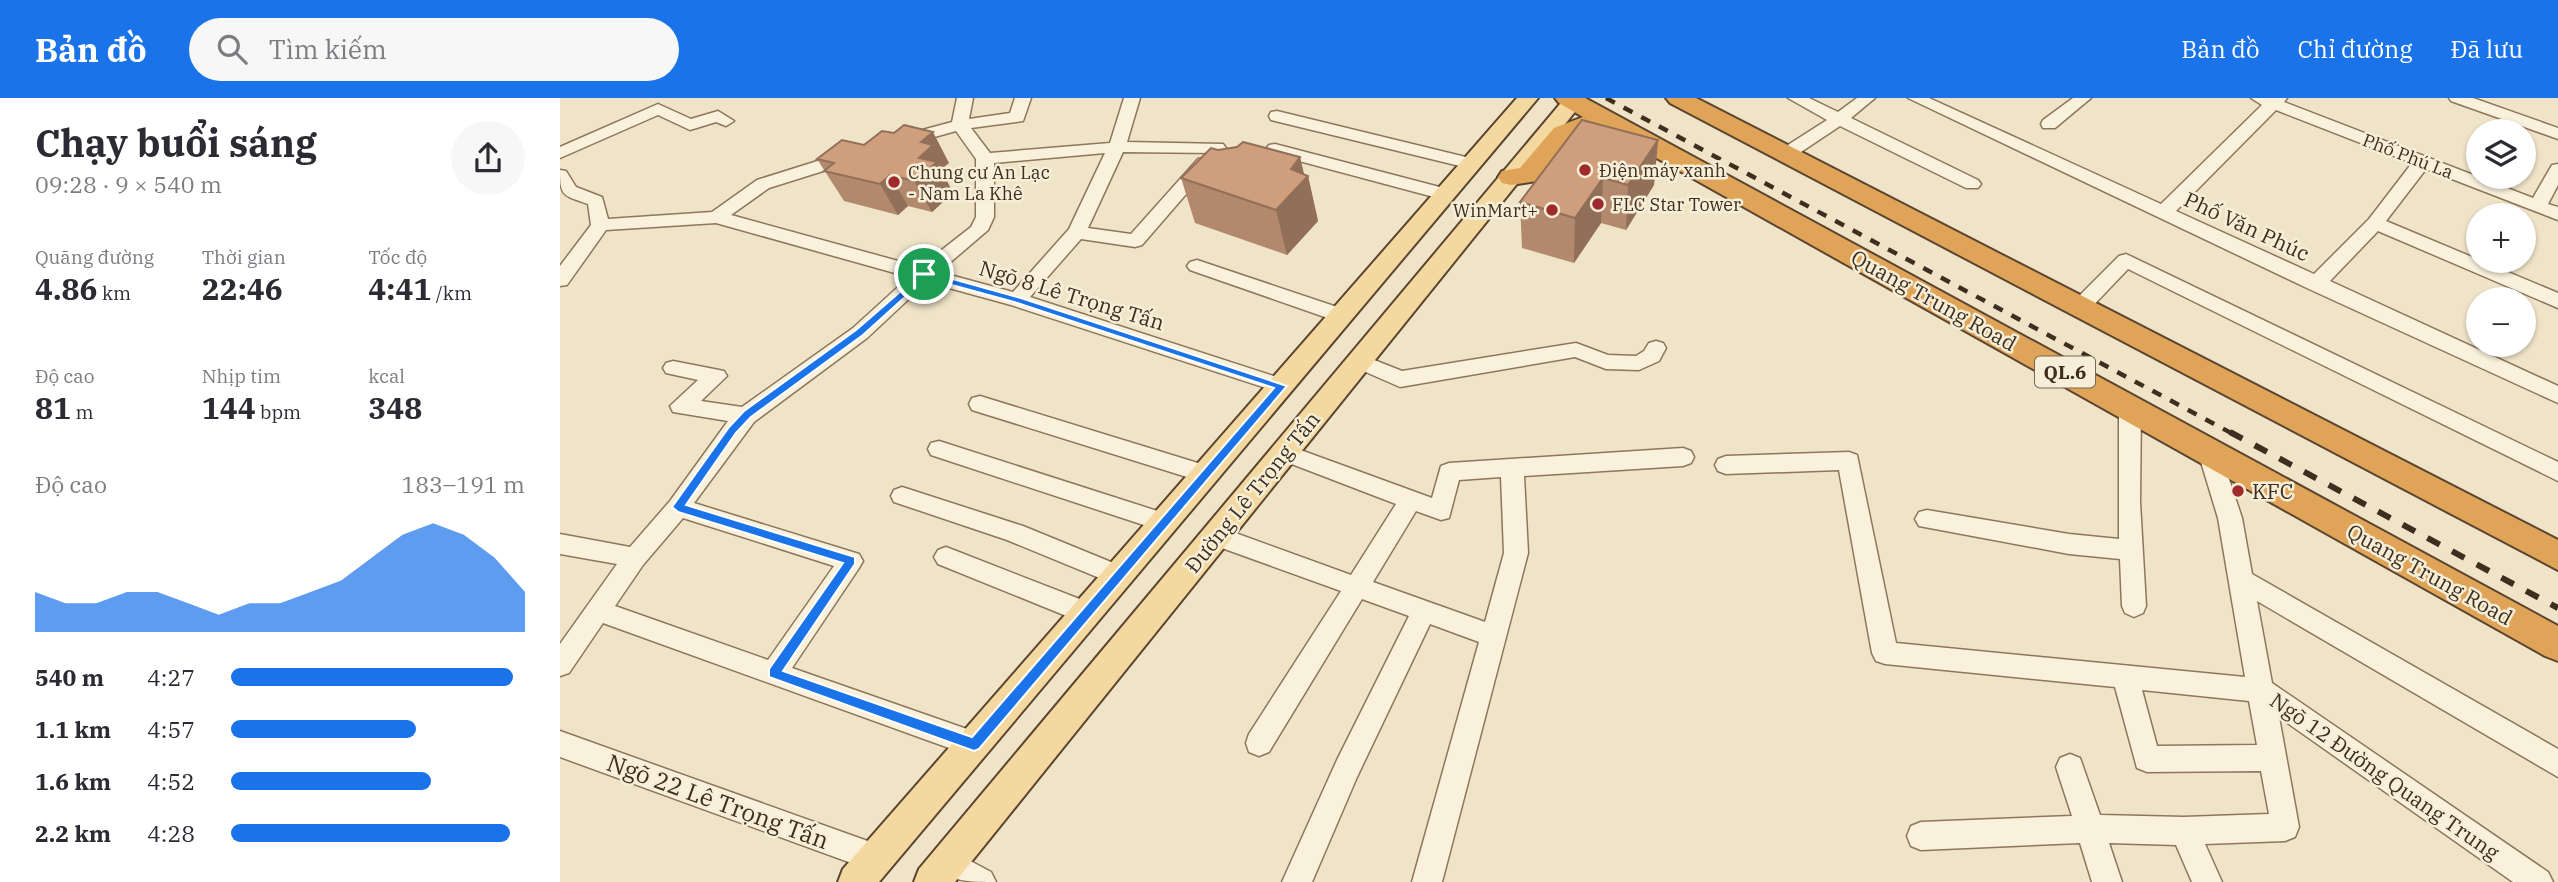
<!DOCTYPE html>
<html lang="vi">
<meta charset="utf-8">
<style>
:root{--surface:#fff;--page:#f7f7f7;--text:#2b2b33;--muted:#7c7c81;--accent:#1a73e8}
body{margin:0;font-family:"IBM Plex Serif",serif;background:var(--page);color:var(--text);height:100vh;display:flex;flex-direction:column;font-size:26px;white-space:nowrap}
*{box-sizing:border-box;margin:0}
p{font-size:23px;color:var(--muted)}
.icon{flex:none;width:38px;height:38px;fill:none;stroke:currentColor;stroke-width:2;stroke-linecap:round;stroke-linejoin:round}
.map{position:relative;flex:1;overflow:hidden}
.side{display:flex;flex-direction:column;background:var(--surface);width:560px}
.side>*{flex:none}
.fabs{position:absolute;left:1906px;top:21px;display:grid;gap:14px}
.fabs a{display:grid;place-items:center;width:70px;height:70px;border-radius:50%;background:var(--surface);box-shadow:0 2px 5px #0004;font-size:35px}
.pin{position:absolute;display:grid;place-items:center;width:60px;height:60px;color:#fff;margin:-30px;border:4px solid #fff;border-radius:50%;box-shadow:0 2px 7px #0007}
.round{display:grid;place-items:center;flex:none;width:74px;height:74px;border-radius:37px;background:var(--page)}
.overview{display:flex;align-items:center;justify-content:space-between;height:119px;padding:0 35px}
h1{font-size:38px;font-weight:700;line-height:52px}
.metrics{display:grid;grid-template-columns:repeat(3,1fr);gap:10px;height:119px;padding:7px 35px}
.metrics div{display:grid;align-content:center}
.metrics b{font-size:30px;font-weight:700}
.metrics small{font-size:19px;font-weight:400}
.metrics p{font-size:19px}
.chart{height:196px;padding:14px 35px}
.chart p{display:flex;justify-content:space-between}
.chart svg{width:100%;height:126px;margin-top:7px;fill:var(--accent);opacity:.7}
ul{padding:0 35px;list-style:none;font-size:23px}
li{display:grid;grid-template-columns:112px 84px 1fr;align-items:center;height:52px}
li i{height:18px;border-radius:9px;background:var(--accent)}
header{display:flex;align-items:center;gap:42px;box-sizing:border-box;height:98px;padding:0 35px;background:var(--accent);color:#fff}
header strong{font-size:33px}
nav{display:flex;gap:38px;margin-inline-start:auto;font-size:24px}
.search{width:490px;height:63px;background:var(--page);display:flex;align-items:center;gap:18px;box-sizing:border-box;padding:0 24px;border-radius:38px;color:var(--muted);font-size:26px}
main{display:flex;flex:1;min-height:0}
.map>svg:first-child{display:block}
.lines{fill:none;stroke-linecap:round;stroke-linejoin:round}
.minor-casing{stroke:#8d765c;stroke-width:3}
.major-casing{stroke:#5b4430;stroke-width:4}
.highway-casing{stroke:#5b4430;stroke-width:4}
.minor{fill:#faf1dc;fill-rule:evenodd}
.major{fill:#f3d9a0;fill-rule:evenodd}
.highway{fill:#e0a458;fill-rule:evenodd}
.rail-far1{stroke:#3d2e20;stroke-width:4.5;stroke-dasharray:10 10;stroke-linecap:butt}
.rail{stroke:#3d2e20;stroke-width:6;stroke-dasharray:14 14;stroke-linecap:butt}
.wall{fill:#b2896c}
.shaded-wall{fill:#916f58}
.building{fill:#cf9f7d;stroke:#916f58;stroke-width:2}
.route{fill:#1a73e8;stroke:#fff;stroke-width:2;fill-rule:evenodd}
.poi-dot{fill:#9e2a2b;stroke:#f7eed8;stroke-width:2.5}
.labels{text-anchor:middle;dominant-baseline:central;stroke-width:5;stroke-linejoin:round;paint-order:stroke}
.far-street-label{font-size:18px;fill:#3d2e20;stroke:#f7eed8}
.far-poi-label{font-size:18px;fill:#3d2e20;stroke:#f7eed8;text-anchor:start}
.shield{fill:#f7eed8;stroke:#756857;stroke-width:2}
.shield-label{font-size:19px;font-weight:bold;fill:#3d2e20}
.street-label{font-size:21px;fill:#3d2e20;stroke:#f7eed8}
.poi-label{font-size:21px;fill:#3d2e20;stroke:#f7eed8;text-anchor:start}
.near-street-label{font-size:24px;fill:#3d2e20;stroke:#f7eed8}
</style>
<header>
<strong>Bản đồ</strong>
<div class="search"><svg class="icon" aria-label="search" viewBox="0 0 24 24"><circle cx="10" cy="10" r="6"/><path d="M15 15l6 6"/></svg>Tìm kiếm</div>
<nav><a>Bản đồ</a><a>Chỉ đường</a><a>Đã lưu</a></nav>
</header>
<main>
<section class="side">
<div class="overview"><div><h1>Chạy buổi sáng</h1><p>09:28 · 9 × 540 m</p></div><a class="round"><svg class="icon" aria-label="share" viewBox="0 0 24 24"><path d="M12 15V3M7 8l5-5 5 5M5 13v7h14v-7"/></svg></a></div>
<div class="metrics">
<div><p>Quãng đường</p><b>4.86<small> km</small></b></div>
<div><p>Thời gian</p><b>22:46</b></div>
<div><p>Tốc độ</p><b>4:41<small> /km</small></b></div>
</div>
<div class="metrics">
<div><p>Độ cao</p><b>81<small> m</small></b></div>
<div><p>Nhịp tim</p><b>144<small> bpm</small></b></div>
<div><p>kcal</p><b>348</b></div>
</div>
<div class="chart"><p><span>Độ cao</span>183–191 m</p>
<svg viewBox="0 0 160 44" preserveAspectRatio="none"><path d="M0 44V30L10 34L20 34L30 30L40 30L50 34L60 38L70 34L80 34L90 30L100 26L110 18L120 10L130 6L140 10L150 18L160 30V44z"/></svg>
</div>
<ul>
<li><b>540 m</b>4:27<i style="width:96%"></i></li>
<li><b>1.1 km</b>4:57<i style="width:63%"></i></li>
<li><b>1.6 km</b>4:52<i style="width:68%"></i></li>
<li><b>2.2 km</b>4:28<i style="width:95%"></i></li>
</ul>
</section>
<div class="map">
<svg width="1998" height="784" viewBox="0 0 1998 784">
<rect width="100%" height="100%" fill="#f0e4c8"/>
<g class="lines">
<g class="minor-casing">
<g id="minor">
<path d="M 397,0 L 413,0 L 409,21 L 450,15 L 455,0 L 471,0 L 463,23 L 411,30 L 430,55 L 550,45 L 564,0 L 580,0 L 567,44 L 663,46 L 666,50 L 663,54 L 657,55 L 563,54 L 528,130 L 571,136 L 638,61 L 644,60 L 653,65 L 582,147 L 575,149 L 521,141 L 470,199 L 729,283 L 733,288 L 729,293 L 722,296 L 715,293 L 451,207 L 367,184 L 307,240 L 194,324 L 134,405 L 299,456 L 303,463 L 299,470 L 232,570 L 424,637 L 427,646 L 424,655 L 414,659 L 43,525 L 9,575 L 0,578 L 0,546 L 57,466 L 0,456 L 0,436 L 70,449 L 110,403 L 168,323 L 113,314 L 110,308 L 138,282 L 106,275 L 103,270 L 106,265 L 113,263 L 164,273 L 167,278 L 141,303 L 182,309 L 293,230 L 349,179 L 156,125 L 46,132 L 7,187 L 0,188 L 0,168 L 31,127 L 28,106 C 3,97 0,99 0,72 L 6,73 L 16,89 L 42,99 L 48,121 L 152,114 L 197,82 L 283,55 L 295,55 L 298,59 L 295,63 L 209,90 L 171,117 L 360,169 L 411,129 L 416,119 L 416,61 L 396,33 L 346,47 L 338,42 L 340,38 L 392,24 ZM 545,55 L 509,131 L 453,194 L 379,174 L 428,132 L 434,119 L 434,65 ZM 123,420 L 274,468 L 208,562 L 55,508 L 83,467 Z"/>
<polygon points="1228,0 1249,0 1278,14 1297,0 1315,0 1291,20 1418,82 1421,86 1418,90 1406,90 1280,28 1232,60 1220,60 1217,56 1220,52 1267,22"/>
<path d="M 1348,0 L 1369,0 L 1601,106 L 1702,7 L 1691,0 L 1727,0 L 1724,4 L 1973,100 L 1992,67 L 1998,66 L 1998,87 L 1988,106 L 1998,109 L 1998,122 L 1866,71 L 1826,123 L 1998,195 L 1998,210 L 1818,133 L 1770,183 L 1998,288 L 1998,305 L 1749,191 ZM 1716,12 L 1852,65 L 1809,121 L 1754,176 L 1616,113 Z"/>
<polygon points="1513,0 1531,0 1495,30 1483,30 1481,26 1483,22"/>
<polygon points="1889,0 1913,0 1998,30 1998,41 1891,3"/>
<polygon points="98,6 131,21 158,13 174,23 166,28 156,24 130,32 98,17 0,60 0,49"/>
<polygon points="717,13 918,62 921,66 912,71 711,22 709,18 711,14"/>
<polygon points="715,46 891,92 894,96 885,102 709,55 706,51 709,47"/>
<polygon points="1566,156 1998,364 1998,383 1568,171 1527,214 1513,214 1510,209 1513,204 1559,158"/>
<polygon points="637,162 789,213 792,218 789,223 782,225 630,172 627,168 630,164"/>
<polygon points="1096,243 1103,245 1106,250 1099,263 1079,272 1046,271 1015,259 840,289 792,268 789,263 792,258 799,256 842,273 1016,245 1048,257 1076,258 1084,253 1089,245"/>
<polygon points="420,298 654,370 657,376 654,382 646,385 412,312 409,306 412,300"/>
<polygon points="1570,302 1578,304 1581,310 1580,404 1586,508 1583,515 1574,519 1565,515 1562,508 1560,461 1509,456 1359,428 1355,421 1359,414 1367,412 1509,436 1559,441 1559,310 1562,304"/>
<polygon points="379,343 613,418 617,425 613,432 605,434 371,357 368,351 371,345"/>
<path d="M 724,346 L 872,400 L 881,368 L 889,365 L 1123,350 L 1131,353 L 1134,359 L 1131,365 L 1123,368 L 964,378 L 968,455 L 882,784 L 852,784 L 919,544 L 870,526 L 797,679 L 752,784 L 722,784 L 777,662 L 849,518 L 802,501 L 709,654 L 699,658 L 689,654 L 686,645 L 689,636 L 781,493 L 648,445 L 644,438 L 648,431 L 656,428 L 791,477 L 836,406 L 716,360 L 713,354 L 716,348 ZM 941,379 L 944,455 L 925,524 L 813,484 L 856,413 L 881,422 L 889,420 L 899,382 Z"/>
<path d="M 1649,346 L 1657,348 L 1660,354 L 1682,420 L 1692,476 L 1998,651 L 1998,679 L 1697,503 L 1712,585 L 1988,774 L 1993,784 L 1953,784 L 1719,619 L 1739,729 L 1735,739 L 1725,743 L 1645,746 L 1662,784 L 1632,784 L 1616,747 L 1549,745 L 1562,784 L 1532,784 L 1520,745 L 1361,752 L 1351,748 L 1347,738 L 1351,728 L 1361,724 L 1512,718 L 1496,669 L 1500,660 L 1510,656 L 1520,660 L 1540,717 L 1624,719 L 1709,716 L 1701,673 L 1587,674 L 1577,670 L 1555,589 L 1325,566 L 1316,563 L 1312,555 L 1279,372 L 1166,376 L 1158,373 L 1155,367 L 1158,361 L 1166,358 L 1289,354 L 1297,357 L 1336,545 L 1685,579 L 1658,420 L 1638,354 L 1641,348 ZM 1582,592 L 1689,603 L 1697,647 L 1597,648 Z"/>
<polygon points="342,389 463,428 568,471 571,478 568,485 559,488 447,442 334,404 331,398 334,392"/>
<polygon points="386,449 535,507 538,515 535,523 526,526 378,466 374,459 378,452"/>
<polygon points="0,633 316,746 326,750 330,760 326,770 316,774 0,659"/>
<path d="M 388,751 L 431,774 L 436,784 C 412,784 384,784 374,765 L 378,755 Z"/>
</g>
</g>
<g class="major-casing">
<g id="major">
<polygon points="957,0 978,0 319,784 278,784 283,771"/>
<polygon points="1005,0 1026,0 395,784 354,784 359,771"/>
</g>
</g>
<g class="highway-casing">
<g id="highway">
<path d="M 995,0 L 1025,0 L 1998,528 L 1998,563 L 1985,558 L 1052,35 C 1010,28 1000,53 977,83 L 951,87 L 942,85 L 938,79 L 942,73 L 960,70 L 994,30 L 1023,19 L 999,5 Z"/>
<polygon points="1106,0 1136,0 1998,442 1998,472 1110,5"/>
</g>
</g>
<use href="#minor" class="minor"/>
<use href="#major" class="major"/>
<use href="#highway" class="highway"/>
<polyline class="rail-far1" points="1046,0 1673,336"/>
<polyline class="rail" points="1670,334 1998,510"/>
</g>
<g class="wall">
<polygon points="1098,42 1094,87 1066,132 1041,125 1014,165 962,150 960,104"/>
<polygon points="304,47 389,65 385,68 390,78 386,81 393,95 372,114 348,108 338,117 284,103 257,61"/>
<polygon points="658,52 740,59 744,76 748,78 758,123 727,157 635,125 621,80"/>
</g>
<g class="shaded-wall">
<polygon points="373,34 389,65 385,68 390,78 386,81 393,95 372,114 354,83 361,44"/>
<polygon points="1098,42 1094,87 1066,132 1068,87"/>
<polygon points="740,59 745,81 748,78 758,123 727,157 716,112 731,71"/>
<polygon points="330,77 348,108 338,117 320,86"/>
<polygon points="1043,80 1041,125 1014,165 1015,120"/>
</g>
<g class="building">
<polygon points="1022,22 1098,42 1068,87 1043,80 1015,120 960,104"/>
<polygon points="344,27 373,34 361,44 373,47 359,60 377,64 354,83 330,77 320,86 264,73 274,65 257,61 282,42 304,47 322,33 334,35"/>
<polygon points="683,44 740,59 731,71 748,78 716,112 621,80 651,50 658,52 677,49"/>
</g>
<path class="route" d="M 364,173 L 461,200 L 727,288 L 419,651 L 414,653 L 209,579 L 209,571 L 283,465 L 118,414 L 112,409 L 169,329 L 184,313 L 296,232 ZM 366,180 L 454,204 L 714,290 L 412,639 L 223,573 L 295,466 L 295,459 L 126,407 L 176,335 L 191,319 L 303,237 Z"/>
<g class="poi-dot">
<circle cx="1025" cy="72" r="7"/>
<circle cx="334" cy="84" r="7"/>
<circle cx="1038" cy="106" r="7"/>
<circle cx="992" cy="112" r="7"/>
<circle cx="1678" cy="393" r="7"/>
</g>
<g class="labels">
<g class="far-street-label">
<text transform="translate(1848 58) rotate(21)">Phố Phú La</text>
</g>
<g class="far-poi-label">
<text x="1039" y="72">Điện máy xanh</text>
<text x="348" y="74">Chung cư An Lạc<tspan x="348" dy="21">- Nam La Khê</tspan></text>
<text x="1052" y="106">FLC Star Tower</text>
<text x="978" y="112" text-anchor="end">WinMart+</text>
</g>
<rect class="shield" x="1475" y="258.5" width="60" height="31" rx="5"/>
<g class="shield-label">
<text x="1505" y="274">QL.6</text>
</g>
<g class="street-label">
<text transform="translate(1687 128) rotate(25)">Phố Văn Phúc</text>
<text transform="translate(512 197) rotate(17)">Ngõ 8 Lê Trọng Tấn</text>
<text transform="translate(1374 202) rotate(29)">Quang Trung Road</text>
<text transform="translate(692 394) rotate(-51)">Đường Lê Trọng Tấn</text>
<text transform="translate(1870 476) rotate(29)">Quang Trung Road</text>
<text transform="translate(1825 678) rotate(35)">Ngõ 12 Đường Quang Trung</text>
</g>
<g class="poi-label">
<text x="1692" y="393">KFC</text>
</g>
<g class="near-street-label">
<text transform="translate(158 703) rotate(20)">Ngõ 22 Lê Trọng Tấn</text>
</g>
</g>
</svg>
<div class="fabs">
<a><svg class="icon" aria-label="layers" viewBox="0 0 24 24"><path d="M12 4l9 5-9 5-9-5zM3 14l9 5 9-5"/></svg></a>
<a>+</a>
<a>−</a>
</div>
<div class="pin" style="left:364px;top:176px;background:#1e9e55"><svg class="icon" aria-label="arrive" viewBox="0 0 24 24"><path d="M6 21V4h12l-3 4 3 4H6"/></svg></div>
</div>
</main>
